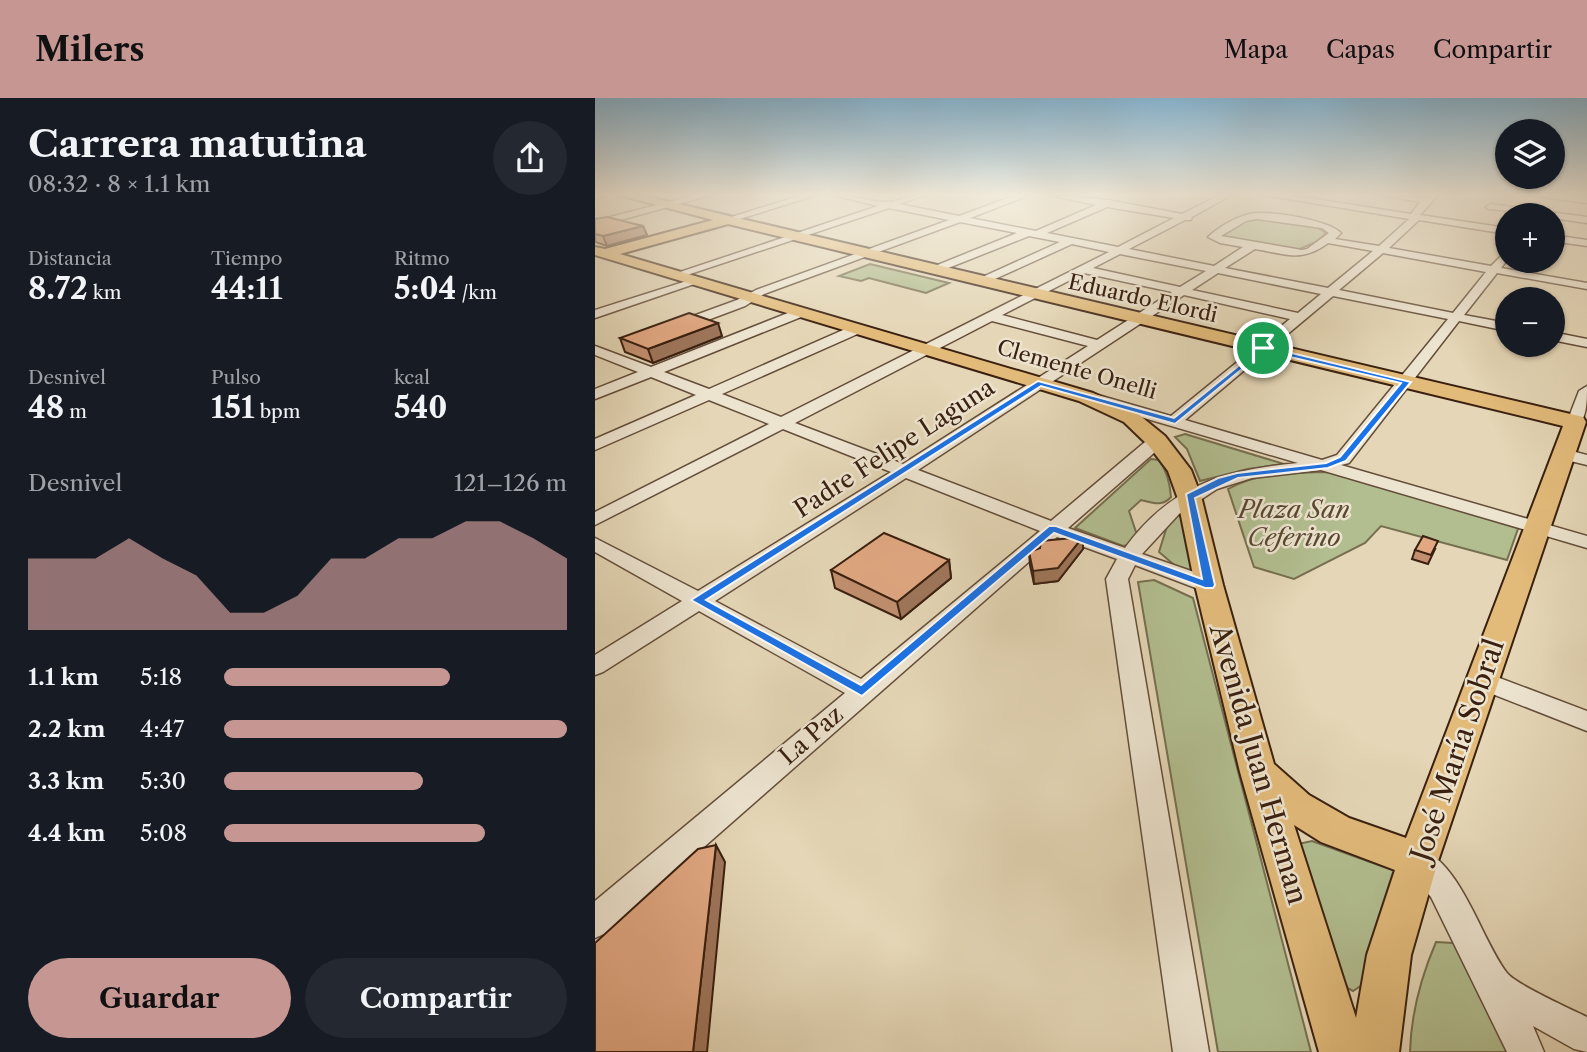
<!DOCTYPE html>
<html lang="es">
<meta charset="utf-8">
<style>
:root{--surface:#171b24;--page:#242831;--text:#f1f3f6;--muted:#9ea1a6;--accent:#c59692}
body{margin:0;font-family:"Libre Caslon Text",serif;background:var(--page);color:var(--text);height:100vh;display:flex;flex-direction:column;font-size:26px;white-space:nowrap}
*{box-sizing:border-box;margin:0}
p{font-size:23px;color:var(--muted)}
.icon{flex:none;width:38px;height:38px;fill:none;stroke:currentColor;stroke-width:2;stroke-linecap:round;stroke-linejoin:round}
.map{position:relative;flex:1;overflow:hidden}
.panel{display:flex;flex-direction:column;background:var(--surface);width:595px}
.panel>*{flex:none}
.fabs{position:absolute;left:900px;top:21px;display:grid;gap:14px}
.fabs a{display:grid;place-items:center;width:70px;height:70px;border-radius:50%;background:var(--surface);box-shadow:0 2px 5px #0004;font-size:35px}
.pin{position:absolute;display:grid;place-items:center;width:60px;height:60px;color:#fff;margin:-30px;border:4px solid #fff;border-radius:50%;box-shadow:0 2px 7px #0007}
.round{display:grid;place-items:center;flex:none;width:74px;height:74px;border-radius:37px;background:var(--page)}
.summary{display:flex;align-items:center;justify-content:space-between;height:119px;padding:0 28px}
h1{font-size:38px;font-weight:700;line-height:52px}
.metrics{display:grid;grid-template-columns:repeat(3,1fr);gap:10px;height:119px;padding:7px 28px}
.metrics div{display:grid;align-content:center}
.metrics b{font-size:30px;font-weight:700}
.metrics small{font-size:19px;font-weight:400}
.metrics p{font-size:19px}
.chart{height:196px;padding:14px 28px}
.chart p{display:flex;justify-content:space-between}
.chart svg{width:100%;height:126px;margin-top:7px;fill:var(--accent);opacity:.7}
.action{display:flex;gap:14px;margin-top:auto;padding:14px 28px}
.action a{flex:1;height:80px;border-radius:42px;background:var(--accent);color:#111;font-size:28px;font-weight:700;line-height:80px;text-align:center}
.action a+a{background:var(--page);color:var(--text)}
ul{padding:0 28px;list-style:none;font-size:23px}
li{display:grid;grid-template-columns:112px 84px 1fr;align-items:center;height:52px}
li i{height:18px;border-radius:9px;background:var(--accent)}
header{display:flex;align-items:center;gap:42px;box-sizing:border-box;height:98px;padding:0 35px;background:var(--accent);color:#111}
header strong{font-size:33px}
nav{display:flex;gap:38px;margin-inline-start:auto;font-size:24px}
main{display:flex;flex:1;min-height:0}
.map>svg:first-child{display:block}
.green{fill:#b2be90;stroke:#766f50;stroke-width:2}
.lines{fill:none;stroke-linecap:round;stroke-linejoin:round}
.minor-casing{stroke:#644e3a;stroke-width:3}
.major-casing{stroke:#3a2010;stroke-width:4}
.minor{fill:#ede4d0;fill-rule:evenodd}
.major{fill:#e2bb7b;fill-rule:evenodd}
.wall{fill:#c29070;stroke:#3a2010;stroke-width:2}
.shaded-wall{fill:#9e765b;stroke:#3a2010;stroke-width:2}
.building{fill:#e1a882;stroke:#3a2010;stroke-width:2}
.route{fill:#1a73e8;stroke:#fff;stroke-width:2;fill-rule:evenodd}
.labels{text-anchor:middle;dominant-baseline:central;stroke-width:5;stroke-linejoin:round;paint-order:stroke}
.far-street-label{font-size:21px;fill:#3a2010;stroke:#ede4d0}
.street-label{font-size:24px;fill:#3a2010;stroke:#ede4d0}
.park-label{font-size:24px;font-style:italic;fill:#584830;stroke:#ede4d0}
.near-street-label{font-size:28px;fill:#3a2010;stroke:#ede4d0}
</style>
<header>
<strong>Milers</strong>
<nav><a>Mapa</a><a>Capas</a><a>Compartir</a></nav>
</header>
<main>
<section class="panel">
<div class="summary"><div><h1>Carrera matutina</h1><p>08:32 · 8 × 1.1 km</p></div><a class="round"><svg class="icon" aria-label="share" viewBox="0 0 24 24"><path d="M12 15V3M7 8l5-5 5 5M5 13v7h14v-7"/></svg></a></div>
<div class="metrics">
<div><p>Distancia</p><b>8.72<small> km</small></b></div>
<div><p>Tiempo</p><b>44:11</b></div>
<div><p>Ritmo</p><b>5:04<small> /km</small></b></div>
</div>
<div class="metrics">
<div><p>Desnivel</p><b>48<small> m</small></b></div>
<div><p>Pulso</p><b>151<small> bpm</small></b></div>
<div><p>kcal</p><b>540</b></div>
</div>
<div class="chart"><p><span>Desnivel</span>121–126 m</p>
<svg viewBox="0 0 160 44" preserveAspectRatio="none"><path d="M0 44V19L10 19L20 19L30 12L40 19L50 25L60 38L70 38L80 32L90 19L100 19L110 12L120 12L130 6L140 6L150 12L160 19V44z"/></svg>
</div>
<ul>
<li><b>1.1 km</b>5:18<i style="width:66%"></i></li>
<li><b>2.2 km</b>4:47<i style="width:100%"></i></li>
<li><b>3.3 km</b>5:30<i style="width:58%"></i></li>
<li><b>4.4 km</b>5:08<i style="width:76%"></i></li>
</ul>
<div class="action"><a>Guardar</a><a>Compartir</a></div>
</section>
<div class="map">
<svg width="992" height="954" viewBox="0 0 992 954">
<rect width="100%" height="100%" fill="#e4d6b6"/>
<filter id="stains"><feTurbulence type="fractalNoise" baseFrequency=".00286" numOctaves="4"/><feColorMatrix values="0 0 0 0 .2 0 0 0 0 .09 0 0 0 0 .02 0 0 0 .5 -.17"/></filter>
<radialGradient id="worn" r=".72"><stop offset=".6" stop-color="#630" stop-opacity="0"/><stop offset="1" stop-color="#630" stop-opacity=".3"/></radialGradient>
<g class="green">
<polygon points="666,120 721,129 731,135 721,144 702,152 633,143 624,137 649,122"/>
<polygon points="275,166 354,185 331,195 274,180 266,183 244,178"/>
<polygon points="590,336 689,366 653,371 605,383 592,351 580,339"/>
<path d="M 556,361 L 564,362 C 572,373 575,386 576,399 C 567,409 558,405 546,402 L 534,413 L 542,437 L 533,447 L 528,448 L 480,430 Z"/>
<path d="M 734,374 L 924,428 L 912,462 L 786,428 L 770,445 L 699,481 L 659,469 L 633,391 C 665,373 698,375 734,374 Z"/>
<polygon points="587,415 597,468 595,473 584,471 564,454 573,425"/>
<polygon points="559,482 598,500 716,954 623,954 543,484"/>
<polygon points="717,743 800,773 767,887 758,893 743,885 703,746"/>
<path d="M 841,844 L 858,845 L 873,859 L 915,954 L 815,954 C 816,916 826,879 841,844 Z"/>
</g>
<g class="lines">
<g class="minor-casing">
<g id="minor">
<polygon points="0,96 11,96 0,101"/>
<polygon points="104,96 120,96 0,129 0,123"/>
<polygon points="210,96 225,96 135,124 127,122"/>
<path d="M 234,96 C 254,96 272,104 292,104 C 304,104 317,96 331,96 L 304,106 L 364,118 L 424,96 L 437,96 L 375,120 L 441,133 L 501,107 L 450,96 L 513,102 L 587,116 L 627,96 L 638,96 L 597,119 L 596,122 L 590,122 L 534,151 L 619,168 L 648,149 L 625,145 L 613,139 C 625,128 645,116 662,115 C 681,114 732,122 746,135 L 740,141 L 784,148 L 814,121 L 663,96 L 687,96 L 816,116 L 825,104 L 783,96 L 830,100 L 835,96 L 844,96 L 825,117 L 912,130 L 912,136 L 824,122 L 794,150 L 896,168 L 912,152 L 912,162 L 906,170 L 992,185 L 992,191 L 902,175 L 869,217 L 912,225 L 912,233 L 864,223 L 754,365 L 746,367 L 992,438 L 992,450 L 726,372 L 657,380 L 622,391 L 584,416 L 547,456 L 622,482 L 625,487 L 622,492 L 606,492 L 540,467 L 533,481 L 614,954 L 578,954 L 511,481 L 522,461 L 462,439 L 11,835 L 0,840 L 0,803 L 250,595 L 104,513 L 8,574 L 0,577 L 0,557 L 87,503 L 0,454 L 0,440 L 103,493 L 296,374 L 188,331 L 0,427 L 0,414 L 174,326 L 114,302 L 0,352 L 0,341 L 101,297 L 56,279 L 0,301 L 0,291 L 43,274 L 0,257 L 0,248 L 56,269 L 203,211 L 211,211 L 211,217 L 69,274 L 114,291 L 257,228 L 267,228 L 267,234 L 127,296 L 186,319 L 514,154 L 477,146 L 391,185 L 383,185 L 383,181 L 465,144 L 434,138 L 343,174 L 335,174 L 335,170 L 422,135 L 365,124 L 169,196 L 150,208 L 86,232 L 76,232 L 76,226 L 142,202 L 161,192 L 354,122 L 294,110 L 86,179 L 76,177 L 283,108 ZM 512,109 L 579,120 L 523,149 L 452,135 ZM 662,121 L 727,130 L 734,135 L 712,151 L 707,152 L 626,138 L 651,123 ZM 733,145 L 778,153 L 733,190 L 630,170 L 660,151 C 691,156 706,165 733,145 ZM 788,155 L 891,174 L 858,215 L 744,192 ZM 525,156 L 611,173 L 585,189 L 498,170 ZM 489,175 L 577,194 L 502,242 L 407,217 ZM 623,175 L 726,196 L 703,215 L 597,192 ZM 589,197 L 695,221 L 576,318 L 496,295 L 488,300 L 491,303 L 703,365 C 629,372 576,387 530,450 L 473,430 L 568,347 L 570,343 L 568,339 L 556,339 L 456,423 L 323,372 ZM 738,198 L 853,221 L 742,357 L 727,362 L 590,322 ZM 397,223 L 493,248 L 308,366 L 200,325 ZM 311,380 L 445,433 L 266,581 L 120,503 Z"/>
<polygon points="944,96 992,99 992,105 948,99"/>
<polygon points="896,106 992,119 992,125 957,120 957,117 893,111 891,109"/>
<polygon points="957,137 992,142 992,148 957,143"/>
<polygon points="98,181 108,183 0,220 0,212"/>
<polygon points="957,234 992,241 992,249 957,242"/>
<path d="M 992,288 C 992,302 992,324 980,329 L 974,327 L 972,324 L 984,293 Z"/>
<polygon points="969,351 992,357 992,367 963,360 960,356"/>
<polygon points="886,573 992,613 992,633 877,588 874,582 877,576"/>
<path d="M 823,749 C 867,766 885,839 912,875 C 920,886 976,911 992,919 L 992,954 L 979,951 L 938,928 L 949,954 L 912,954 L 836,799 L 812,773 L 808,763 L 812,753 Z"/>
</g>
</g>
<g class="major-casing">
<path id="major" d="M 20,96 L 41,96 L 988,319 L 991,324 L 843,763 L 816,857 L 804,954 L 724,954 L 645,674 L 600,487 L 582,398 L 573,373 L 554,348 L 529,324 L 484,303 L 0,157 L 0,149 L 10,151 L 118,122 ZM 133,126 L 968,328 L 811,740 L 754,720 L 714,697 L 679,666 L 628,487 L 606,398 L 596,372 L 570,338 L 543,316 L 498,295 L 25,156 ZM 699,727 L 726,744 L 800,772 L 772,857 L 761,920 Z"/>
</g>
<use href="#minor" class="minor"/>
<use href="#major" class="major"/>
</g>
<g class="wall">
<polygon points="0,121 48,128 52,137 12,148 0,144"/>
<polygon points="127,238 58,265 30,254 25,240"/>
<polygon points="488,451 463,483 439,486 435,467 434,454"/>
<polygon points="840,451 833,466 817,461 820,452"/>
<polygon points="354,462 356,480 306,521 240,490 236,472"/>
</g>
<g class="shaded-wall">
<polygon points="48,128 52,137 12,148 8,138"/>
<polygon points="123,225 127,238 58,265 53,251"/>
<polygon points="488,439 488,451 463,483 439,486 438,473"/>
<polygon points="354,462 356,480 306,521 302,504"/>
<polygon points="121,747 130,764 112,954 98,954"/>
</g>
<g class="building">
<polygon points="12,119 48,128 8,138 0,136 0,121"/>
<polygon points="94,215 123,225 53,251 25,240"/>
<polygon points="289,435 354,462 302,504 236,472"/>
<polygon points="828,438 843,443 836,457 820,452"/>
<polygon points="488,439 463,470 438,473 434,454 445,450 446,443"/>
<polygon points="121,747 98,954 0,954 0,845 103,751"/>
</g>
<linearGradient id="sky" x2="0" y2="1"><stop stop-color="#87b6d3"/><stop offset="0.42" stop-color="#f3edde"/><stop offset="1" stop-color="#f3edde" stop-opacity="0"/></linearGradient>
<rect width="992" height="230" fill="url(#sky)"/>
<path class="route" d="M 668,248 L 816,284 L 751,363 L 733,370 L 643,380 L 600,400 L 620,487 L 618,490 L 610,490 L 459,435 L 267,598 L 96,502 L 443,283 L 579,320 ZM 669,253 L 806,285 L 745,359 L 731,365 L 642,375 L 623,380 L 591,396 L 607,481 L 461,428 L 454,428 L 266,587 L 111,502 L 446,288 L 580,326 Z"/>
<g class="labels">
<g class="far-street-label">
<text transform="translate(548 200) rotate(13)">Eduardo Elordi</text>
<text transform="translate(482 271) rotate(16)">Clemente Onelli</text>
</g>
<g class="street-label">
<text transform="translate(299 350) rotate(-33)">Padre Felipe Laguna</text>
<text transform="translate(216 637) rotate(-41)">La Paz</text>
</g>
<g class="park-label">
<text x="699" y="411">Plaza San<tspan x="699" dy="28">Ceferino</tspan></text>
</g>
<g class="near-street-label">
<text transform="translate(862 652) rotate(-71)">José María Sobral</text>
<text transform="translate(664 666) rotate(74)">Avenida Juan Herman</text>
</g>
</g>
<rect width="100%" height="100%" filter="url(#stains)"/>
<rect width="100%" height="100%" fill="url(#worn)"/>
</svg>
<div class="fabs">
<a><svg class="icon" aria-label="layers" viewBox="0 0 24 24"><path d="M12 4l9 5-9 5-9-5zM3 14l9 5 9-5"/></svg></a>
<a>+</a>
<a>−</a>
</div>
<div class="pin" style="left:668px;top:250px;background:#1e9e55"><svg class="icon" aria-label="arrive" viewBox="0 0 24 24"><path d="M6 21V4h12l-3 4 3 4H6"/></svg></div>
</div>
</main>
